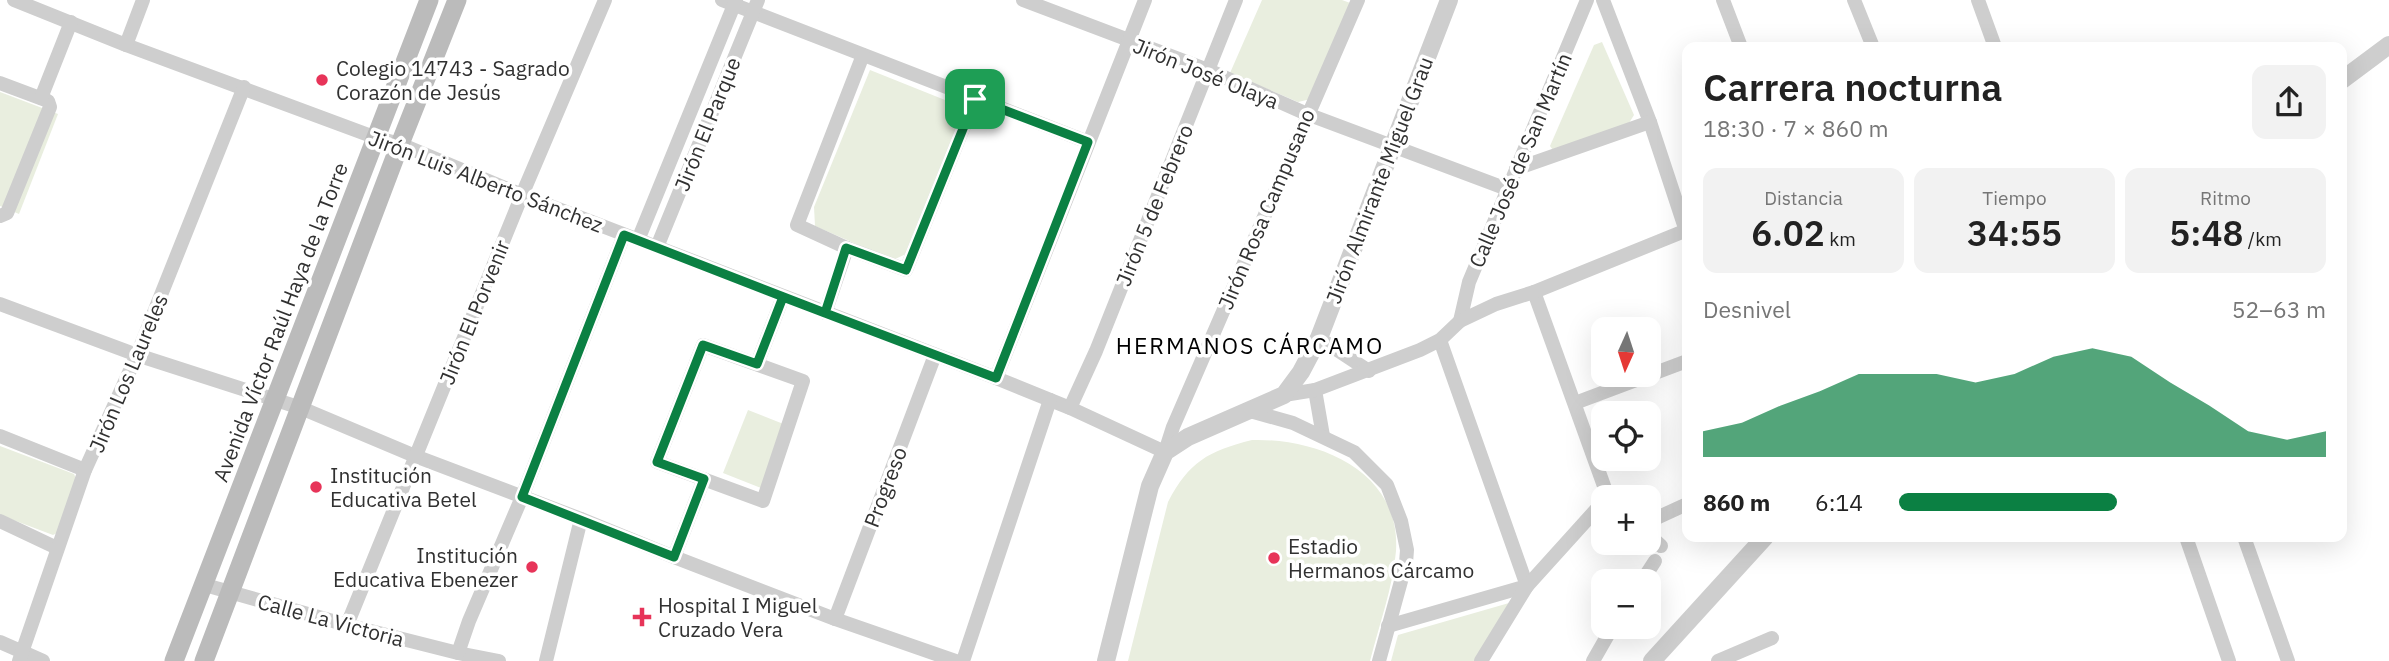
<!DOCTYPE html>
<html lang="es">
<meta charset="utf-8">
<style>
:root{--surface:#fff;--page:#f2f2f2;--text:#222;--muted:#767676;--accent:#0b8043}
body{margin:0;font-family:"IBM Plex Sans",sans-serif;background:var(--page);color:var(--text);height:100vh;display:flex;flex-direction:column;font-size:26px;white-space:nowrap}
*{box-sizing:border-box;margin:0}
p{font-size:23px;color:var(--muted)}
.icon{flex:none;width:38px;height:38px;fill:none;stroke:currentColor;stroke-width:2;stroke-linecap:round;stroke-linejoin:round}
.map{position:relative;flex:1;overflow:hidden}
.sheet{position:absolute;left:1682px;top:42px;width:665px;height:500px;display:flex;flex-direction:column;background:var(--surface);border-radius:14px;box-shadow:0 7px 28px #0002}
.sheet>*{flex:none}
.needle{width:46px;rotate:183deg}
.controls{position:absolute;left:1591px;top:317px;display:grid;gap:14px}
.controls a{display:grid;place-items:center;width:70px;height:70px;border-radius:14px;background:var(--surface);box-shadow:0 7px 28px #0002;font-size:35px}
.pin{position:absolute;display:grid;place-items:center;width:60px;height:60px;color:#fff;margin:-30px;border-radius:14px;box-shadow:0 4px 10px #0006}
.round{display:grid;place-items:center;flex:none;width:74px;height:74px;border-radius:14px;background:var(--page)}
.summary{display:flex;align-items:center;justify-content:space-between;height:119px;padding:0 21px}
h1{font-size:38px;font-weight:600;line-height:52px}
.metrics{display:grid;grid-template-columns:repeat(3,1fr);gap:10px;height:119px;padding:7px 21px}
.metrics div{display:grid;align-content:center;border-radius:14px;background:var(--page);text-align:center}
.metrics b{font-size:35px;font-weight:600}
.metrics small{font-size:19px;font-weight:400}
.metrics p{font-size:19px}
.chart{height:196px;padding:14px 21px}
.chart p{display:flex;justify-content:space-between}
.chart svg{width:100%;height:126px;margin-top:7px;fill:var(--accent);opacity:.7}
ul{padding:0 21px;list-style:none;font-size:23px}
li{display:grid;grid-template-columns:112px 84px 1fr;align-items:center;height:52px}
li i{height:18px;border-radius:9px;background:var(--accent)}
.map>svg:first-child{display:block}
.green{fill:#e9eedf}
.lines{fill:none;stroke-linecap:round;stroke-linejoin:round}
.minor{stroke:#cecece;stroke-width:14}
.tertiary{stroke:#cecece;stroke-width:18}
.secondary{stroke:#bbb;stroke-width:19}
.route-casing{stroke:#fff;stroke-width:14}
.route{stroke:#0b8043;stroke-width:9}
.poi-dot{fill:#e73459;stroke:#fff;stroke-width:2.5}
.labels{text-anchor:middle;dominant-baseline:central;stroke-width:7;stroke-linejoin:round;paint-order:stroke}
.poi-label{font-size:21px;fill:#313131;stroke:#fff;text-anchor:start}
.street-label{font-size:21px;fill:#313131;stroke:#fff}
.neighbourhood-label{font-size:23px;letter-spacing:2px;fill:#000;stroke:#fff}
</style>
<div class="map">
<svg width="2389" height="661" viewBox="0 0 2389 661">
<rect width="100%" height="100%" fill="#fff"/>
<g class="green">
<polygon points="1262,0 1342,0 1353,4 1311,99 1298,102 1230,73"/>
<polygon points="1602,42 1634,115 1629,123 1555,153 1550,146 1594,45"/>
<polygon points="870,70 965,108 906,254 893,260 815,226 814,207"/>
<polygon points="0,92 58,114 19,214 0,206"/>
<polygon points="748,410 786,425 761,488 723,473"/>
<path d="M 1252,440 C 1318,438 1401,471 1396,551 C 1393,587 1379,625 1370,661 L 1128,661 L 1168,502 C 1189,462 1208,451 1252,440 Z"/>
<polygon points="0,446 74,474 77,481 61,531 53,535 0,515"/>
<polygon points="1509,603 1474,661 1391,661 1398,635"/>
</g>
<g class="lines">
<g class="minor">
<polyline points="14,0 126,45 374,137 400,144 522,195 996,378 1070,408 1165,452 1173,427 1358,0"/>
<polyline points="722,0 1088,142"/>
<polyline points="1023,0 1208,70 1307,114 1507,189"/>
<polyline points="1603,0 1650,122 1686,231"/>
<polyline points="1723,0 1741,47"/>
<polyline points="1854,0 1873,47"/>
<polyline points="1978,0 1995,47"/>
<polyline points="126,45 143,0"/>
<polyline points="863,55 797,225 847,248 906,270 975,99"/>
<polyline points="0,83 48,101 50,107 7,213 0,216"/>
<polyline points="41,98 71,22"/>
<polyline points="1516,169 1650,122"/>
<polyline points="638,240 736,0"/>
<polyline points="657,247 758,0"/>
<polyline points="1534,292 1608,497"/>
<polyline points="0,304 137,355 301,408 415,456 581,519 674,557 835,619 956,661"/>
<polyline points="825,313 847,248"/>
<polyline points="1460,321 1469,282 1587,0"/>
<polyline points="1319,338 1369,371"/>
<polyline points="1440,340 1527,586"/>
<polygon points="703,345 803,381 763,501 657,462"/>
<polyline points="757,364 783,297"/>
<polyline points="996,378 1145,0"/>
<polyline points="1315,390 1323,436"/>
<polyline points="1284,395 1315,390 1420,350 1440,340 1460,321 1496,304 1534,292 1687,230"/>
<polyline points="1575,403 1687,361"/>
<polyline points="1070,408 1096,351 1236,0"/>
<polyline points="1250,411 1293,423 1354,452 1387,485 1401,521 1407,550 1406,563 1379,661"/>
<polyline points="0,436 85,470"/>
<polyline points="0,521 57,548"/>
<polyline points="1648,522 1687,504"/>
<polyline points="1648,534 1661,546"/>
<polyline points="2186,537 2229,661"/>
<polyline points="2244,537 2288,661"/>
<polyline points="674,557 704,479"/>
<polyline points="1642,581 1655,561"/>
<polyline points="205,585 347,625 458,653 499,661"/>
<polyline points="835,619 935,355"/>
<polyline points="347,625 522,195 605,0"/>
<polyline points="1388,626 1527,586"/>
<polyline points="0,642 43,661"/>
<polyline points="458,653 469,621 522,497 624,235"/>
<polyline points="19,661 85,470 137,355 244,87"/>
<polyline points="546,661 581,519"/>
<polyline points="963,661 1050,400"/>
<polyline points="1481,661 1527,586 1603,502"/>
<polyline points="1593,661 1613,626"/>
<polyline points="1718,661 1772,638"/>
</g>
<g class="tertiary">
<polyline points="2342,80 2389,45"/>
<polyline points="1106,661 1150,486 1165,452 1188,437 1284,395 1301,372 1319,338 1449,0"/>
<polyline points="1652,661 1765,537"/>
</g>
<g class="secondary">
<polyline points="174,661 429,0"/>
<polyline points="204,661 400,144 457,0"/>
</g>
</g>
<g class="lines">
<g class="route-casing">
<polyline id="route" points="975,99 906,270 846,248 825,313 624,235 522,497 674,557 704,479 657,462 703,345 757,364 783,297 996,378 1088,142 975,99"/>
</g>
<use href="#route" class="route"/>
</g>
<g class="poi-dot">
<circle cx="322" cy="80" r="7"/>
<circle cx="316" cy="487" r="7"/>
<circle cx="1274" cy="558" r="7"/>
<circle cx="532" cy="567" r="7"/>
<path d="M638.5 606.5h7v7h7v7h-7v7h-7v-7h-7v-7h7z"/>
</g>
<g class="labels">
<g class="poi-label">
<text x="336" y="68">Colegio 14743 - Sagrado<tspan x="336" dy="24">Corazón de Jesús</tspan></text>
<text x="330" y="475">Institución<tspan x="330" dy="24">Educativa Betel</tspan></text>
<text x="1288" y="546">Estadio<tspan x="1288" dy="24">Hermanos Cárcamo</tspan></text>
<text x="518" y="555" text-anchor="end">Institución<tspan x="518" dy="24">Educativa Ebenezer</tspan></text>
<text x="658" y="605">Hospital I Miguel<tspan x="658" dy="24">Cruzado Vera</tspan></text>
</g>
<g class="street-label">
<text transform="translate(1206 73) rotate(22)">Jirón José Olaya</text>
<text transform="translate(707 124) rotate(-68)">Jirón El Parque</text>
<text transform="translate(1520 160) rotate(-67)">Calle José de San Martín</text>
<text transform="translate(1379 180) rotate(-69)">Jirón Almirante Miguel Grau</text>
<text transform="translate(486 181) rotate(21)">Jirón Luis Alberto Sánchez</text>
<text transform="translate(1154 205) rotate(-68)">Jirón 5 de Febrero</text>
<text transform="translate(1266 209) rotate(-67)">Jirón Rosa Campusano</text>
<text transform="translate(474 312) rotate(-68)">Jirón El Porvenir</text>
<text transform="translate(280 322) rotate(-69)">Avenida Víctor Raúl Haya de la Torre</text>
<text transform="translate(128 373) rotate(-67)">Jirón Los Laureles</text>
<text transform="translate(885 487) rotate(-69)">Progreso</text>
<text transform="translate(331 620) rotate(15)">Calle La Victoria</text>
</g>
<g class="neighbourhood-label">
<text x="1250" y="345">HERMANOS CÁRCAMO</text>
</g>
</g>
</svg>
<div class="controls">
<a><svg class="needle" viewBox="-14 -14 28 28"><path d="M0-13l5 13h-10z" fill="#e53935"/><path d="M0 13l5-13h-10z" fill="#767676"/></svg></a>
<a><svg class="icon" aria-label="locate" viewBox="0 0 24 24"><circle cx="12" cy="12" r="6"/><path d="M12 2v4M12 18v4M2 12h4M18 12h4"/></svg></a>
<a>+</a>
<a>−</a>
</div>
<div class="pin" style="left:975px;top:99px;background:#1e9e55"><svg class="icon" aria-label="arrive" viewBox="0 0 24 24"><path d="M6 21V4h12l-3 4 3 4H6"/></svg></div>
<section class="sheet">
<div class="summary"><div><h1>Carrera nocturna</h1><p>18:30 · 7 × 860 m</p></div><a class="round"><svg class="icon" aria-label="share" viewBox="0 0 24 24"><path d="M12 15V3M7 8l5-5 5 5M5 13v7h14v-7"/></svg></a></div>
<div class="metrics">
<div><p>Distancia</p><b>6.02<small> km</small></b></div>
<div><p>Tiempo</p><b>34:55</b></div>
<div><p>Ritmo</p><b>5:48<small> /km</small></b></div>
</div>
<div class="chart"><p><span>Desnivel</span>52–63 m</p>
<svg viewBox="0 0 160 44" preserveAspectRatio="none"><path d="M0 44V35L10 32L20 26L30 21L40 15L50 15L60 15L70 18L80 15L90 9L100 6L110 9L120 18L130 26L140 35L150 38L160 35V44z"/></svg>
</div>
<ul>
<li><b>860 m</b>6:14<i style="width:51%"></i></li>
</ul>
</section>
</div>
